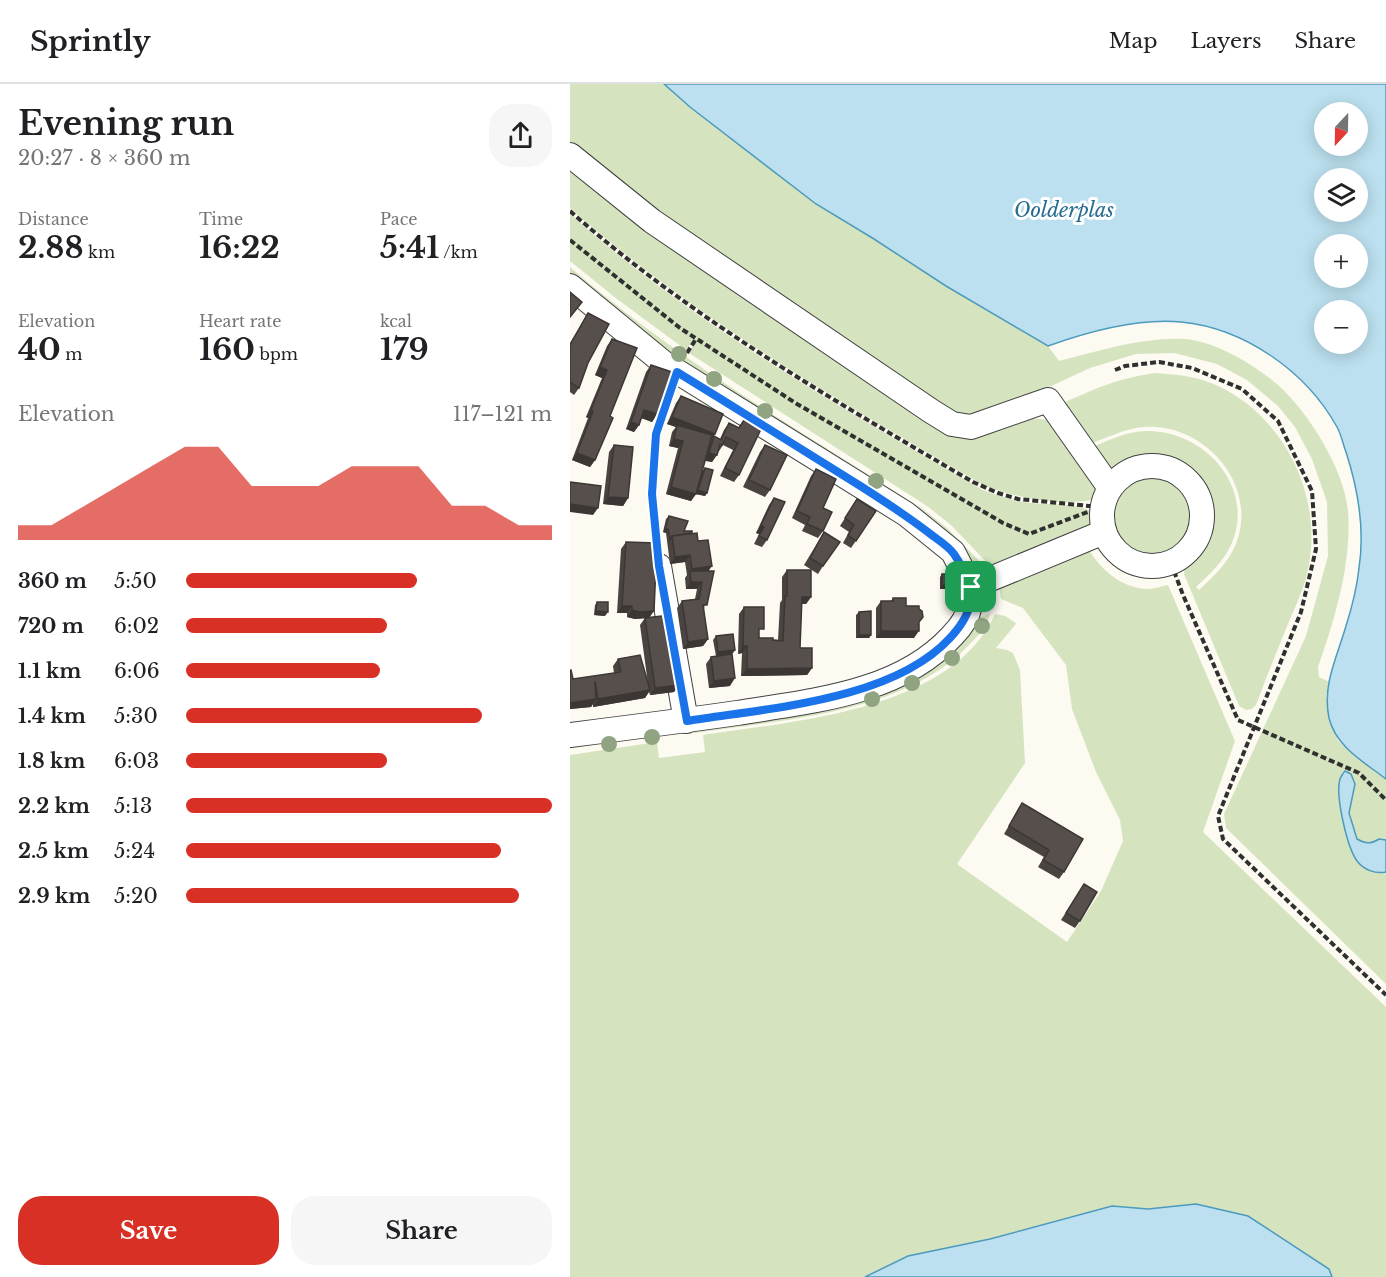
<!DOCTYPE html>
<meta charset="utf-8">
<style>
:root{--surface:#fff;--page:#f6f6f6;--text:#202124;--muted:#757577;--line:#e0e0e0;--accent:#d93025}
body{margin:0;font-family:"Libre Baskerville",serif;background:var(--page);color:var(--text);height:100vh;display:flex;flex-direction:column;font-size:22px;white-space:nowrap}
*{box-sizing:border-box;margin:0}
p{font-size:20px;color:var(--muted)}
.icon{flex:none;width:33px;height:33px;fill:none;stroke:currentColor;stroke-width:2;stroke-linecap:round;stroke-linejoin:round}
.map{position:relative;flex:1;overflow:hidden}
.panel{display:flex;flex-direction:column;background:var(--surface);width:570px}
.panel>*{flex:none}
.needle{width:39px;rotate:202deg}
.buttons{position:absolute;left:744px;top:18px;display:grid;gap:12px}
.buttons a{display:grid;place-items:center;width:54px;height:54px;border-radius:50%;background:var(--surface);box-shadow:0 3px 15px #0003;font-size:30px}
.pin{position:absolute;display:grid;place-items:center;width:51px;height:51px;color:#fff;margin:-26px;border-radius:12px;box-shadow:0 3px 9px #0006}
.round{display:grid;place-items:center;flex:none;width:63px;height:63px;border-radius:24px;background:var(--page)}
.overview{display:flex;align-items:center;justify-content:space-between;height:102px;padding:0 18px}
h1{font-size:33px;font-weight:700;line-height:45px}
.metrics{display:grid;grid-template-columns:repeat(3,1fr);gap:9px;height:102px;padding:6px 18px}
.metrics div{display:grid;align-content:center}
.metrics b{font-size:30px;font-weight:700}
.metrics small{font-size:16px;font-weight:400}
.metrics p{font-size:16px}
.chart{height:168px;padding:12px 18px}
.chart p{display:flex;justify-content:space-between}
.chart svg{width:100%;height:108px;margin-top:6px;fill:var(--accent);opacity:.7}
.action{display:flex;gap:12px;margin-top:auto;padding:12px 18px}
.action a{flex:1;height:69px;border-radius:24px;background:var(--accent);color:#fff;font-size:24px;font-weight:700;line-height:69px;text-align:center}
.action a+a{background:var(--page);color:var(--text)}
ul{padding:0 18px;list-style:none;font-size:20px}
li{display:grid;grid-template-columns:96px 72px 1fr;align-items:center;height:45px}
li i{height:15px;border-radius:8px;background:var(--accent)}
header{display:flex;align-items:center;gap:36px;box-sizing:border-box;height:84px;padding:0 30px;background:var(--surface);border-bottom:2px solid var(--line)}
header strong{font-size:28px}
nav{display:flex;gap:33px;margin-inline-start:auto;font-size:21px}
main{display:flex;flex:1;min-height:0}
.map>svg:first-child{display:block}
.green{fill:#d5e4bf}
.water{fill:#bce0ef;stroke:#4c9abd;stroke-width:1.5;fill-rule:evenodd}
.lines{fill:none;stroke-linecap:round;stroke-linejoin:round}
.minor-casing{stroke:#414141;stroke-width:26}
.path{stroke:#303030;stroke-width:4;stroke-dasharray:6 3;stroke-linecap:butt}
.minor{stroke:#fff;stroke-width:24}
.tree{fill:#90a481}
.wall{fill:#4a4441}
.shaded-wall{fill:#3c3735}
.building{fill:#564f4c;stroke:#3c3735;stroke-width:1.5}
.route-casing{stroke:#fff;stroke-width:12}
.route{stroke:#1a73e8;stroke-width:8}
.labels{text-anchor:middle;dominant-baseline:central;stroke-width:6;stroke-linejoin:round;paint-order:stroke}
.water-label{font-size:20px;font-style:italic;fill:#276c91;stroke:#fff}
</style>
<header>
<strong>Sprintly</strong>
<nav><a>Map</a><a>Layers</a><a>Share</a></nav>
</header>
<main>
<section class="panel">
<div class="overview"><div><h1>Evening run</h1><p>20:27 · 8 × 360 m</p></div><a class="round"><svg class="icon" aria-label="share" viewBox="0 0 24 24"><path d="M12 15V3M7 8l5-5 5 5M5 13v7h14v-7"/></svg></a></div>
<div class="metrics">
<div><p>Distance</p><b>2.88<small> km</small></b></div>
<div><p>Time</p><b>16:22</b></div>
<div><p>Pace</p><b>5:41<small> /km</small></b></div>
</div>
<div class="metrics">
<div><p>Elevation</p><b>40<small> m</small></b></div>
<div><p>Heart rate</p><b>160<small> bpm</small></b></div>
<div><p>kcal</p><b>179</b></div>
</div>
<div class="chart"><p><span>Elevation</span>117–121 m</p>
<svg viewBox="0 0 160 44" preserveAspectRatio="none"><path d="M0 44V38L10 38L20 30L30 22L40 14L50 6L60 6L70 22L80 22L90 22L100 14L110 14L120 14L130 30L140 30L150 38L160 38V44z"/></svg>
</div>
<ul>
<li><b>360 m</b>5:50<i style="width:63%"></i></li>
<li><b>720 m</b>6:02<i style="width:55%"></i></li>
<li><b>1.1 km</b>6:06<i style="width:53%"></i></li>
<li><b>1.4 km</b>5:30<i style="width:81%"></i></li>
<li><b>1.8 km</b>6:03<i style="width:55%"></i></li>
<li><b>2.2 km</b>5:13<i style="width:100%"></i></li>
<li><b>2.5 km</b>5:24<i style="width:86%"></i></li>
<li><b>2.9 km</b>5:20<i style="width:91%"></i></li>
</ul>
<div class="action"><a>Save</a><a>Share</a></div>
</section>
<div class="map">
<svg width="816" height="1193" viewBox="0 0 816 1193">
<rect width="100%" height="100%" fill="#fdfaf1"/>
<g class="green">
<path d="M 0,0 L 94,0 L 120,23 L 246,120 L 304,155 L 376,202 L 478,262 L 489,277 C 530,267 572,253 614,255 C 645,257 685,281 708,301 C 739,329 774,385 778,427 C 782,478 765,535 748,583 L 749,593 L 759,598 L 756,612 L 768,657 L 816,695 L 816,756 L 809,755 C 801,760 796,759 787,755 L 779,729 L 771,730 L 787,777 L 807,789 L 816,788 L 816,900 L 656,744 L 654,730 L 736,552 L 758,472 L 757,418 L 742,375 L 725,343 L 708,322 L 677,296 L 647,280 L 604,269 L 566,270 L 520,284 L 449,317 L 410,330 L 394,331 L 383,328 L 132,160 L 0,58 Z"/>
<path d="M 0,71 L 407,351 C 433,347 456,327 482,338 L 530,408 L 527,415 C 492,423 448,414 415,402 C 270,318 126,235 0,124 Z"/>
<path d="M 0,130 C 124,240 269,323 413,406 C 427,411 440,416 454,418 C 475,422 509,417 525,430 L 522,443 L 421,483 L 381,441 L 357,422 L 119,269 L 125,258 L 123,257 L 116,266 L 47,215 L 0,177 Z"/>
<path d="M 0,183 C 108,277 234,349 354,426 L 377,444 L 417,485 L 406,484 L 390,461 L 71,248 L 0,191 Z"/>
<path d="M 586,289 C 608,291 628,292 648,302 C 713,332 752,410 739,480 C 736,501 726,521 718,540 C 707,567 696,594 686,621 L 682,625 L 676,626 L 669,622 L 614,490 C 614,479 618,479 625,471 C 638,457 642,438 638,419 C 631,387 595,365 563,377 C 554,381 547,387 540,393 L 520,364 C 537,357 557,347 576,347 C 634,346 687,403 661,461 C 653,478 640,490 626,503 L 629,506 C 644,492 658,479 666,460 C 689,401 635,339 574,343 C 555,344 535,355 517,361 L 488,321 C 523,306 547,294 586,289 Z"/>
<circle cx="582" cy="432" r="42"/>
<path d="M 519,466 C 532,487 552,504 578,505 C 584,505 592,502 598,501 L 665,657 L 633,748 L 816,923 L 816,1193 L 762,1193 L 759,1185 L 678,1132 L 626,1120 L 578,1125 L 542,1122 L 420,1155 L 338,1172 L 295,1193 L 0,1193 L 0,671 L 87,658 L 89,674 L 135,668 L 133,651 C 224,637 381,627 425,530 L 435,532 L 446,539 L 445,541 L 426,564 L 437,566 L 443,569 L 450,586 L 455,679 L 387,780 L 497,858 L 531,807 L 553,757 L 550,736 L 526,688 L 502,625 L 496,581 L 453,524 L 431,515 L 429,503 Z"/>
<path d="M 420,530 C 416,543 409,551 400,560 C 334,631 207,636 117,650 L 116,644 L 195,637 L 200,630 L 257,620 L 403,544 L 410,533 Z"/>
</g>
<g class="water">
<path d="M 94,0 L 816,0 L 816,695 C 794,678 766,663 759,634 C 752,601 767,573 776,542 C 782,523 787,503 789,484 C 795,445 788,405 776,368 C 773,360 771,350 767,343 C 736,287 674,244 611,238 C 569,234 517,248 478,262 L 376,202 L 304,155 L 246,120 L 120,23 ZM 754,28 L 788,28 L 788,62 L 754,62 ZM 754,94 L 788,94 L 788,128 L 754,128 ZM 754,160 L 788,160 L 788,194 L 754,194 ZM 754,226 L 788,226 L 788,260 L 754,260 Z"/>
<path d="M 775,687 L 781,690 L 785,700 L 779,729 L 787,755 C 796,760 801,760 809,755 L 816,756 L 816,788 C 805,790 794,786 787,777 C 777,763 765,711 770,695 C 770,694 774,688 775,687 Z"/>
<polygon points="626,1120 678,1132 759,1185 762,1193 295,1193 338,1172 420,1155 542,1122 578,1125"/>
</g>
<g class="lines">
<g class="minor-casing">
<g id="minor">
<polyline points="0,71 82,137 361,327 382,340 401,343 478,316 540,404"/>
<polyline points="0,202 95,280 336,430 383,468 401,503"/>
<circle cx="582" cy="432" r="50"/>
<polyline points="89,482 116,637"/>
<polyline points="401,503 534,448"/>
<path d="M 0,651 C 56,644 112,637 167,629 C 241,617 329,610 382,552 C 390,544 398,533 400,521 C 401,515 401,509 401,503"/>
</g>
</g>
<g class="path">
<path d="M 0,127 C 122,235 263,316 403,398 L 428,409 L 448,415 L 530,423"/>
<polyline points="0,156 110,244 227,320 433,439 459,450 531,423"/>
<polyline points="117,269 126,255"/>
<polyline points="545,286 555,282 589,278 622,284 672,305 708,337 742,407 746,465 731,528 648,732 653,755 816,911"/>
<polyline points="88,463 83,410 86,350 100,309"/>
<polyline points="601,479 613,511 668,636 789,689 816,716"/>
</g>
<use href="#minor" class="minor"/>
</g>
<g class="tree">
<circle cx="109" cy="270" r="8"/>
<circle cx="144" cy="295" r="8"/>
<circle cx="195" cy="327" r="8"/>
<circle cx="306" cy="397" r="8"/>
<circle cx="412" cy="542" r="8"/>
<circle cx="382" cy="574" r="8"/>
<circle cx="342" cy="599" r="8"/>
<circle cx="302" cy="615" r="8"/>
<circle cx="82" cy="653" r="8"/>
<circle cx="39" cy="660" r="8"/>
</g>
<g class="wall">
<polygon points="18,229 18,279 9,304 4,311 0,308 0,259"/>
<polygon points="42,255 40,332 25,376 20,383 2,376 18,334 16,333 32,294 25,291 37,262"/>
<polygon points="81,281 87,330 82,338 71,334 69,341 64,348 56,345 76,288"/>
<polygon points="111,312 145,350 140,358 144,352 150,355 154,346 159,339 168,344 174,336 169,391 164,398 150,392 163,366 153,361 142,378 135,377 132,387 135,384 137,409 135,412 126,410 121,417 96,410 108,364 99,362 102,348 106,343 97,340 106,319"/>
<polygon points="44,361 58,414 53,422 33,420 39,368"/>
<polygon points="195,361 200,406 195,413 173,403 190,368"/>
<polygon points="246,385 253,424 253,447 248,454 232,447 235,441 222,434 241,392"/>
<polygon points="204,414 197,456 192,463 184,460 189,450 186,449 199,421"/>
<polygon points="287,415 306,427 281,464 273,459 279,448 270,442"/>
<polygon points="99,432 114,447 122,449 128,457 139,487 134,526 138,555 133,562 113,565 107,524 112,517 125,515 127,505 116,505 115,494 117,491 115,478 100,480 96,449 93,448 96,435"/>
<polygon points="254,448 253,482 248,490 234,481"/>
<polygon points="56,458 79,533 109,601 104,608 80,611 79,608 75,614 23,623 23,620 21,623 0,625 0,586 3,595 44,589 43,582 48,575 78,600 70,541 75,534 65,535 57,533 57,529 47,529 51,465"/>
<polygon points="217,486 241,513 236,520 231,520 230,564 242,584 237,591 171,592 172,569 168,570 169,530 174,523 189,551 189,554 208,556 210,519 212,516 212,493"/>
<polygon points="372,490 381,502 379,505 370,505 370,493"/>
<polygon points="323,514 336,522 349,539 344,554 306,554 306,524 311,517 321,517"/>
<polygon points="27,518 35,532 24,531 25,521"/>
<polygon points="289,528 301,551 299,554 286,554 286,531"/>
<polygon points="146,552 165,566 162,570 146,572 143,556"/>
<polygon points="141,573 160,602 139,604 136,580"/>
<polygon points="452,719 494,788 489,795 468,783 474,773 434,750"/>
<polygon points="514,800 510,837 505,844 491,836"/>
</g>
<g class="shaded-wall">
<polygon points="30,283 37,286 32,294 25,291"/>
<polygon points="21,326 23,327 18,334 16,333"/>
<polygon points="74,326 87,330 82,338 69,333"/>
<polygon points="102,333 145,350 140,358 107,341 106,343 97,340"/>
<polygon points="61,338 69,341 64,348 56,345"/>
<polygon points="104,355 113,357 108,364 99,362"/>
<polygon points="7,369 25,376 20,383 2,376"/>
<polygon points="139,369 147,371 142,378 134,376"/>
<polygon points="101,403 126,410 128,406 137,409 135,412 126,410 121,417 96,410"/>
<polygon points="38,413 58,414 53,422 33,420"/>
<polygon points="0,420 28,424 23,431 0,428"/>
<polygon points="191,441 194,443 189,450 186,449"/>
<polygon points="95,445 98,445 96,449 93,448"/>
<polygon points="120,471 115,478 100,480 105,473"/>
<polygon points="142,482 137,489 120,488 122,485"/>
<polygon points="121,498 132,498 127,505 116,505"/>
<polygon points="372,501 381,502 379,505 370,505"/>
<polygon points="232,513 241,513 236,520 227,520"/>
<polygon points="52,522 62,522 57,529 47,529"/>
<polygon points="62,526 84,527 79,534 65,535 57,533"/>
<polygon points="26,527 38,528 35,532 24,531"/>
<polygon points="311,547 349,547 344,554 306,554"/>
<polygon points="289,551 301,551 299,554 286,554"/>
<polygon points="138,555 133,562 113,565 118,558"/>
<polygon points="173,562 177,562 172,569 168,570"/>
<polygon points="165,566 162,570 146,572 148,568"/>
<polygon points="242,584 237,591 171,592 177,585"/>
<polygon points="165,594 160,602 139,604 144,597"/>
<polygon points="109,601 104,608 80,611 85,604"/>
<polygon points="80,606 75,614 23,623 28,615"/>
<polygon points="26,615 21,623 0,625 0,619"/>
</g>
<g class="building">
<polygon points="0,208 12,218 0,233"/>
<polygon points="18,229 39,240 18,279 9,304 0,298 0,261"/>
<polygon points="42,255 67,264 40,332 43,334 25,376 7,369 23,327 21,326 37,286 30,283"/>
<polygon points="81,281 102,288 87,330 74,326 69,341 61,338"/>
<polygon points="111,312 153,330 145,350 102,333"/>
<polygon points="174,336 191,345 169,391 155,384 168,359 156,353 152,361 150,360 147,371 139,369 144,352 151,356 159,339 169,344"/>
<polygon points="107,341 142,351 126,410 101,403 113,357 104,355"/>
<polygon points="44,361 63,363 58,414 38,413"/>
<polygon points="195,361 217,371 200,406 179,396"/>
<polygon points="135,384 143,386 137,409 128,406"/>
<polygon points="246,385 266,395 253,424 262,428 253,447 237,440 240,433 227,427"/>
<polygon points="0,398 31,402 28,424 0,420"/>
<polygon points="204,414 215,418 197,456 189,452 194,443 191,441"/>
<polygon points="287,415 306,427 286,457 278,451 284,441 275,434"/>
<polygon points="99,432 118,437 114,447 122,447 122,449 102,452 100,456 98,445 95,445"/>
<polygon points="254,448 270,458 253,482 240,474"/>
<polygon points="127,449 128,457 138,456 142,482 122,485 120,471 105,473 102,452"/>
<polygon points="56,458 87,459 84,527 70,528 62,526 62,522 52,522"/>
<polygon points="217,486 241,486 241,513 232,513 230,564 242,564 242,584 177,585 177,562 173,562 174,523 194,523 194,545 189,545 189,554 203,554 203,556 213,557 215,512 217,512"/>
<polygon points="120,487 144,487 137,521 133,521 138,555 118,558 112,517 129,515 132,498 121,498"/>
<polygon points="372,490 381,490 381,502 372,501"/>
<polygon points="323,514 336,514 336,522 349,522 349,525 352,527 353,533 349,538 349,547 311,547 311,517 323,517"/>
<polygon points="27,518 38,518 38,528 26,527"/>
<polygon points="301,527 301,551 289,551 289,528"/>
<polygon points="100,531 109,601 85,604 75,534"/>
<polygon points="163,550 165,566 148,568 146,552"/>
<polygon points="162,570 165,594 144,597 141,573"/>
<polygon points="70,571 80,606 28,615 25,597 26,615 0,619 0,586 1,586 3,595 51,588 48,575"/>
<polygon points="452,719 513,755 494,788 473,776 479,766 439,742"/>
<polygon points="514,800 527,808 510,837 496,829"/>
</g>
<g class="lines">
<g class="route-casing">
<path id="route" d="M 107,288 C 169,326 231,365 292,403 C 317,419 340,434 363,452 C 370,457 379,463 384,470 C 406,503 408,524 380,554 C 322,617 197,624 117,637 L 89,482 L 82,410 L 86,350 Z"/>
</g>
<use href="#route" class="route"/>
</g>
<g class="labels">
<g class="water-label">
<text x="494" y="126">Oolderplas</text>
</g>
</g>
</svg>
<div class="buttons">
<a><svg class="needle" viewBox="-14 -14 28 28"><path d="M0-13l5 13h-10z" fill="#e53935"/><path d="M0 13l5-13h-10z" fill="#757577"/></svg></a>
<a><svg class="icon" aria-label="layers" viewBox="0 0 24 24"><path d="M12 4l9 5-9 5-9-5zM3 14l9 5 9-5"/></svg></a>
<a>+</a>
<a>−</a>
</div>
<div class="pin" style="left:401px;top:503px;background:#1e9e55"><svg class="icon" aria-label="arrive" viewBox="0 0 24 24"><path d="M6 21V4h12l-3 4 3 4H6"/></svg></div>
</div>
</main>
